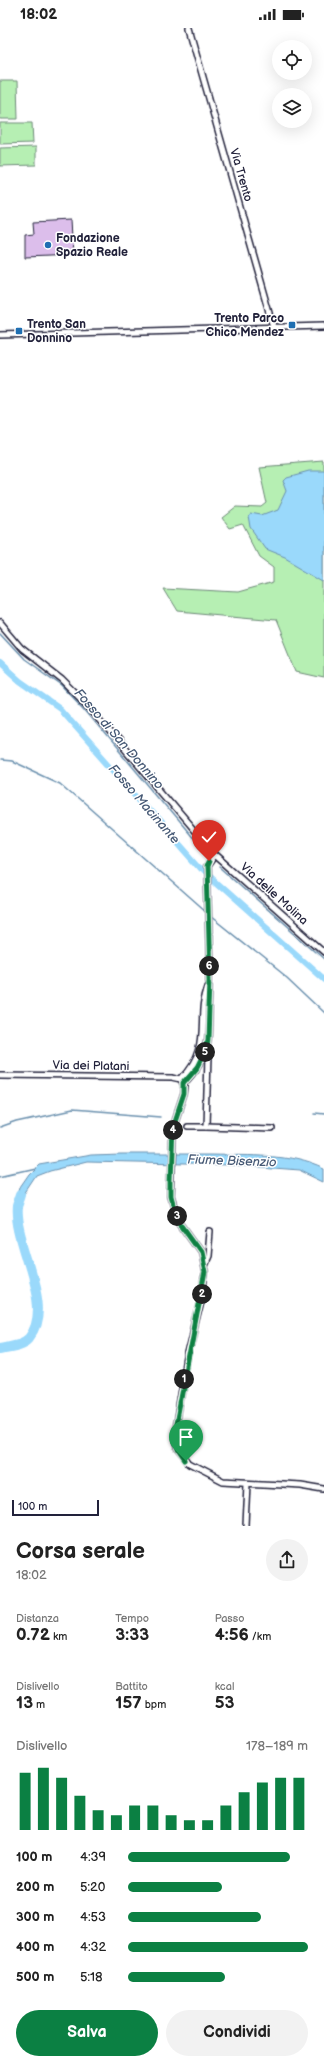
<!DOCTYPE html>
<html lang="it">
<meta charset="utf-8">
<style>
:root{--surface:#fff;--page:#f2f2f2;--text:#222;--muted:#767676;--accent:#0b8043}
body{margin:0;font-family:"Balsamiq Sans",sans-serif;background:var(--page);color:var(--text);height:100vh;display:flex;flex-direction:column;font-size:15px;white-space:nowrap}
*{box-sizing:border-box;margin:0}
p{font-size:13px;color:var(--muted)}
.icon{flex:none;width:22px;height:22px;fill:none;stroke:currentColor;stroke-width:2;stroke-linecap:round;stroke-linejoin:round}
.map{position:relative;height:1498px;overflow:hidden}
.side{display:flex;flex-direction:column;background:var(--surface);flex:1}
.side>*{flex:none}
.buttons{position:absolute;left:272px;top:12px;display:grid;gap:8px}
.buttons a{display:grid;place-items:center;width:40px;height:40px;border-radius:50%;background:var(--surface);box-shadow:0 4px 16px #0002;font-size:20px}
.scale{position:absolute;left:12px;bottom:10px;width:87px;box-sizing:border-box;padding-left:4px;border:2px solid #22223b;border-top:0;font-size:11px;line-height:14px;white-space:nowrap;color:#22223b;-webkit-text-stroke:3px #fff;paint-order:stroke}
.pin{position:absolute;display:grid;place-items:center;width:34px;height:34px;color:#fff;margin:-41px -17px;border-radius:50% 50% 50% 0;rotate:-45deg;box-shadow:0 0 4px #0007}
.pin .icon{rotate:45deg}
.km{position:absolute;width:20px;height:20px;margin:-10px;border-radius:50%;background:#222;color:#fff;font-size:11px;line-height:20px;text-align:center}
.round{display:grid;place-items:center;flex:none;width:42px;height:42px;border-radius:21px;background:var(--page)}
.summary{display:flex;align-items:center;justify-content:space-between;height:68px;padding:0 16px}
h1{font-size:22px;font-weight:800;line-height:30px}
.stats{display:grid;grid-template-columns:repeat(3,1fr);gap:6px;height:68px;padding:4px 16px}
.stats div{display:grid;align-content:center}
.stats b{font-size:17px;font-weight:800}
.stats small{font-size:11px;font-weight:400}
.stats p{font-size:11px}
.chart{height:112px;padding:8px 16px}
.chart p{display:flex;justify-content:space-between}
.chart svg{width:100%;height:72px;margin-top:4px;stroke:var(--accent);stroke-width:6}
.primary-button{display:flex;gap:8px;margin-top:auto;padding:8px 16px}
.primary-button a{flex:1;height:46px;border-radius:24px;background:var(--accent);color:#fff;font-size:16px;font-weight:800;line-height:46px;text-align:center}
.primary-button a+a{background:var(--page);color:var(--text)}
ul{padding:0 16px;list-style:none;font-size:13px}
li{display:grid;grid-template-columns:64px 48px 1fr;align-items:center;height:30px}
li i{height:10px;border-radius:5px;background:var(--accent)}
.status{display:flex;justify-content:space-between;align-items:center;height:28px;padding:0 20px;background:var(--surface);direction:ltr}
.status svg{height:11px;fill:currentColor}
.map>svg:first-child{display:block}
.green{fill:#b6efb3;stroke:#6c8877}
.water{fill:#9ad9fb;stroke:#6a90ae}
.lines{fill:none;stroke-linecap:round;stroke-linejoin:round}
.stream{stroke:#6a90ae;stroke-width:1.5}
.canal{stroke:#9ad9fb;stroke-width:6}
.river{stroke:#9ad9fb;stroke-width:10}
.building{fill:#dcbeeb;stroke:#22223b}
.street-casing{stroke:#22223b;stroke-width:8}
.street{stroke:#fff;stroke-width:5}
.route-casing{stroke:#fff;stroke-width:8}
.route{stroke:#0b8043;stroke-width:5}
.poi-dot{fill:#1f6fb2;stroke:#fff;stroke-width:1.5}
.labels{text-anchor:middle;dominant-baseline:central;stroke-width:3;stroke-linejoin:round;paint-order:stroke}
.street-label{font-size:12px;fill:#22223b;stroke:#fff}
.poi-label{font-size:12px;font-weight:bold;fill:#22223b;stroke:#fff;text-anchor:start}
.water-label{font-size:13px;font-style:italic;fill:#465975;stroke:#fff}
</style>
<div class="status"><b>18:02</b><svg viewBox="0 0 49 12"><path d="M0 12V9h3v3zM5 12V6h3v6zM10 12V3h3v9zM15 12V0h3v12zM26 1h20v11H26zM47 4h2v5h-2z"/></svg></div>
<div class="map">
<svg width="324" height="1498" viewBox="0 0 324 1498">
<rect width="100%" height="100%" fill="#fff"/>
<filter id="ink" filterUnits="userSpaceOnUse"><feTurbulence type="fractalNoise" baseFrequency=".025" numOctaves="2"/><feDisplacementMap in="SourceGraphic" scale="8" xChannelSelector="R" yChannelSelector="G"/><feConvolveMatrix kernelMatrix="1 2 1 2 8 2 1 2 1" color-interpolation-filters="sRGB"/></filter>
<g filter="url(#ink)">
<g class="green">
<polygon points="0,53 17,53 18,91 0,91"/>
<polygon points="0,95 32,95 33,115 0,116"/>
<polygon points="36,119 36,137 0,138 0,120"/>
<polygon points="324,434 324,650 297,644 276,592 177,583 163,560 238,564 274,554 274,539 259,528 243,497 230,501 221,489 235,478 262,479 267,475 259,439"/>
</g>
<g class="water">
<polygon points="308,443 324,443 324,552 285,529 265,521 251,501 249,489 251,486 262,488 278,482 287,463 283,452 286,449"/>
<path d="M 122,1126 C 152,1126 183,1126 213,1126 C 252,1127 288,1124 324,1141 L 324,1154 L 299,1142 L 232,1137 L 86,1134 L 50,1143 L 37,1148 L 23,1169 L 21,1180 L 14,1178 L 20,1159 L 29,1146 L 39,1136 L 91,1127 Z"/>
</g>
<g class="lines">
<g class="stream">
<polyline points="0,605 24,631 62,658 84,681 200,819"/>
<polyline points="0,732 12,733 60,755 207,885"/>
<polyline points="220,839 324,931"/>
<polyline points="210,888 287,950 324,985"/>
<polyline points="314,1085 324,1086"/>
<polyline points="0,1100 17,1094 72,1082 161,1089"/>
<polyline points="0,1148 35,1140"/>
</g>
<polyline class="canal" points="0,635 20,653 60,681 204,844 324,951"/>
<path class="river" d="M 0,1320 C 9,1318 23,1317 29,1310 C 56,1276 13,1216 17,1178 C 18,1174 20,1170 21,1166"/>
</g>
<polygon class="building" points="71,192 73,227 25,229 25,207 34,206 33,194"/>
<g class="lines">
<g class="street-casing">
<g id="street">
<polyline points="189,0 274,299"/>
<polyline points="0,307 324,298"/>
<polyline points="0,595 22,621 62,652 91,681 215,827 324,924"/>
<polyline points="0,1047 173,1049 182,1051"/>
<polyline points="182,1051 185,1057 184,1066 173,1099 171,1169 178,1192 201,1224 205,1244 202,1269 188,1325 176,1397 175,1410 178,1421 190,1436 223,1453 300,1457 324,1461"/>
<path d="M 182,1051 C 214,1017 195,994 208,957"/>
<path d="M 184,1055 C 196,1044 206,1028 208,1012 L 210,951 L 207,838 L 215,827"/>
<polyline points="187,1098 206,1098 208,1029 201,1027"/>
<polyline points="206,1098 272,1100"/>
<polyline points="204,1237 208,1228 210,1204"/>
<polyline points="246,1498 248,1455"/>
</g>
</g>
<use href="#street" class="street"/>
</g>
</g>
<g class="lines" filter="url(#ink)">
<g class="route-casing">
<polyline id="route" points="186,1433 178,1421 175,1402 205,1244 201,1224 178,1192 174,1180 171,1169 171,1152 173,1099 184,1066 184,1055 197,1040 207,1020 208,1012 210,951 207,838 209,833"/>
</g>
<use href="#route" class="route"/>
</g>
<g class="poi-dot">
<circle cx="48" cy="217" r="4"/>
<rect x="288" y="293" width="8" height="8" rx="2"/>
<rect x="15" y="299" width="8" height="8" rx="2"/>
</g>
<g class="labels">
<g class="street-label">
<text transform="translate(241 147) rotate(74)">Via Trento</text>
<text transform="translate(274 866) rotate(42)">Via delle Molina</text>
<text transform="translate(91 1038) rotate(1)">Via dei Platani</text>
</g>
<g class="poi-label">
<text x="56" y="210">Fondazione<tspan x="56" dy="14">Spazio Reale</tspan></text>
<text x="284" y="290" text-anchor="end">Trento Parco<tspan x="284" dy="14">Chico Mendez</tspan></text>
<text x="27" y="296">Trento San<tspan x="27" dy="14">Donnino</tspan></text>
</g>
<g class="water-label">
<text transform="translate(119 711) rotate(49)">Fosso di San Donnino</text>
<text transform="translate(144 776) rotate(49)">Fosso Macinante</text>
<text transform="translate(232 1133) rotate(2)">Fiume Bisenzio</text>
</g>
</g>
</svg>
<div class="buttons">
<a><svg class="icon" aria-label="locate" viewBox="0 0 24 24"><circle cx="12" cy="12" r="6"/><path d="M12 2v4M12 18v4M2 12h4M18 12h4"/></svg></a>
<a><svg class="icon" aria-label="layers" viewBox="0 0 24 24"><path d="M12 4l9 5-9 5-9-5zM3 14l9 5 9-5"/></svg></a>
</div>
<div class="scale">100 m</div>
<div class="pin" style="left:186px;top:1433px;background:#1e9e55"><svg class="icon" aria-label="arrive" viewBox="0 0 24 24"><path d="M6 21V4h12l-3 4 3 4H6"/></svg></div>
<div class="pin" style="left:209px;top:833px;background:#d93025"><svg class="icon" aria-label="check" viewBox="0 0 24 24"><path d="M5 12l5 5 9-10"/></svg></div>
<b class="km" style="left:184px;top:1351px">1</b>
<b class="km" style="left:202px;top:1266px">2</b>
<b class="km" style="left:177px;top:1188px">3</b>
<b class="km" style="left:173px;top:1102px">4</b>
<b class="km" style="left:205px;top:1024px">5</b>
<b class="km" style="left:209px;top:938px">6</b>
</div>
<section class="side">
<div class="summary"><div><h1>Corsa serale</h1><p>18:02</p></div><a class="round"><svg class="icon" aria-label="share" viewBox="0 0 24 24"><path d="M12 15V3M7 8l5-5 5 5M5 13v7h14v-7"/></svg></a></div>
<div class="stats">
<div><p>Distanza</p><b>0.72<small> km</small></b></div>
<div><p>Tempo</p><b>3:33</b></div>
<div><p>Passo</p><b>4:56<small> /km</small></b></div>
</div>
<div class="stats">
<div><p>Dislivello</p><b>13<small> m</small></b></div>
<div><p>Battito</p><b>157<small> bpm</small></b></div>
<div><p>kcal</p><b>53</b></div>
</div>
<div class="chart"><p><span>Dislivello</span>178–189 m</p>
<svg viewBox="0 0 160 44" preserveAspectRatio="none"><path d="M5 44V9M15 44V6M25 44V12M35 44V23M45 44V32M55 44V35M65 44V29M75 44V29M85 44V35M95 44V38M105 44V38M115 44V29M125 44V21M135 44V15M145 44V12M155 44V12"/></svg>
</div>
<ul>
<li><b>100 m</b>4:39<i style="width:90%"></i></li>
<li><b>200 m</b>5:20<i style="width:52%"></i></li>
<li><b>300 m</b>4:53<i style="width:74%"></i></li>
<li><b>400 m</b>4:32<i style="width:100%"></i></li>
<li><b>500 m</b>5:18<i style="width:54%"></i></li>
</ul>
<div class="primary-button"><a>Salva</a><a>Condividi</a></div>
</section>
